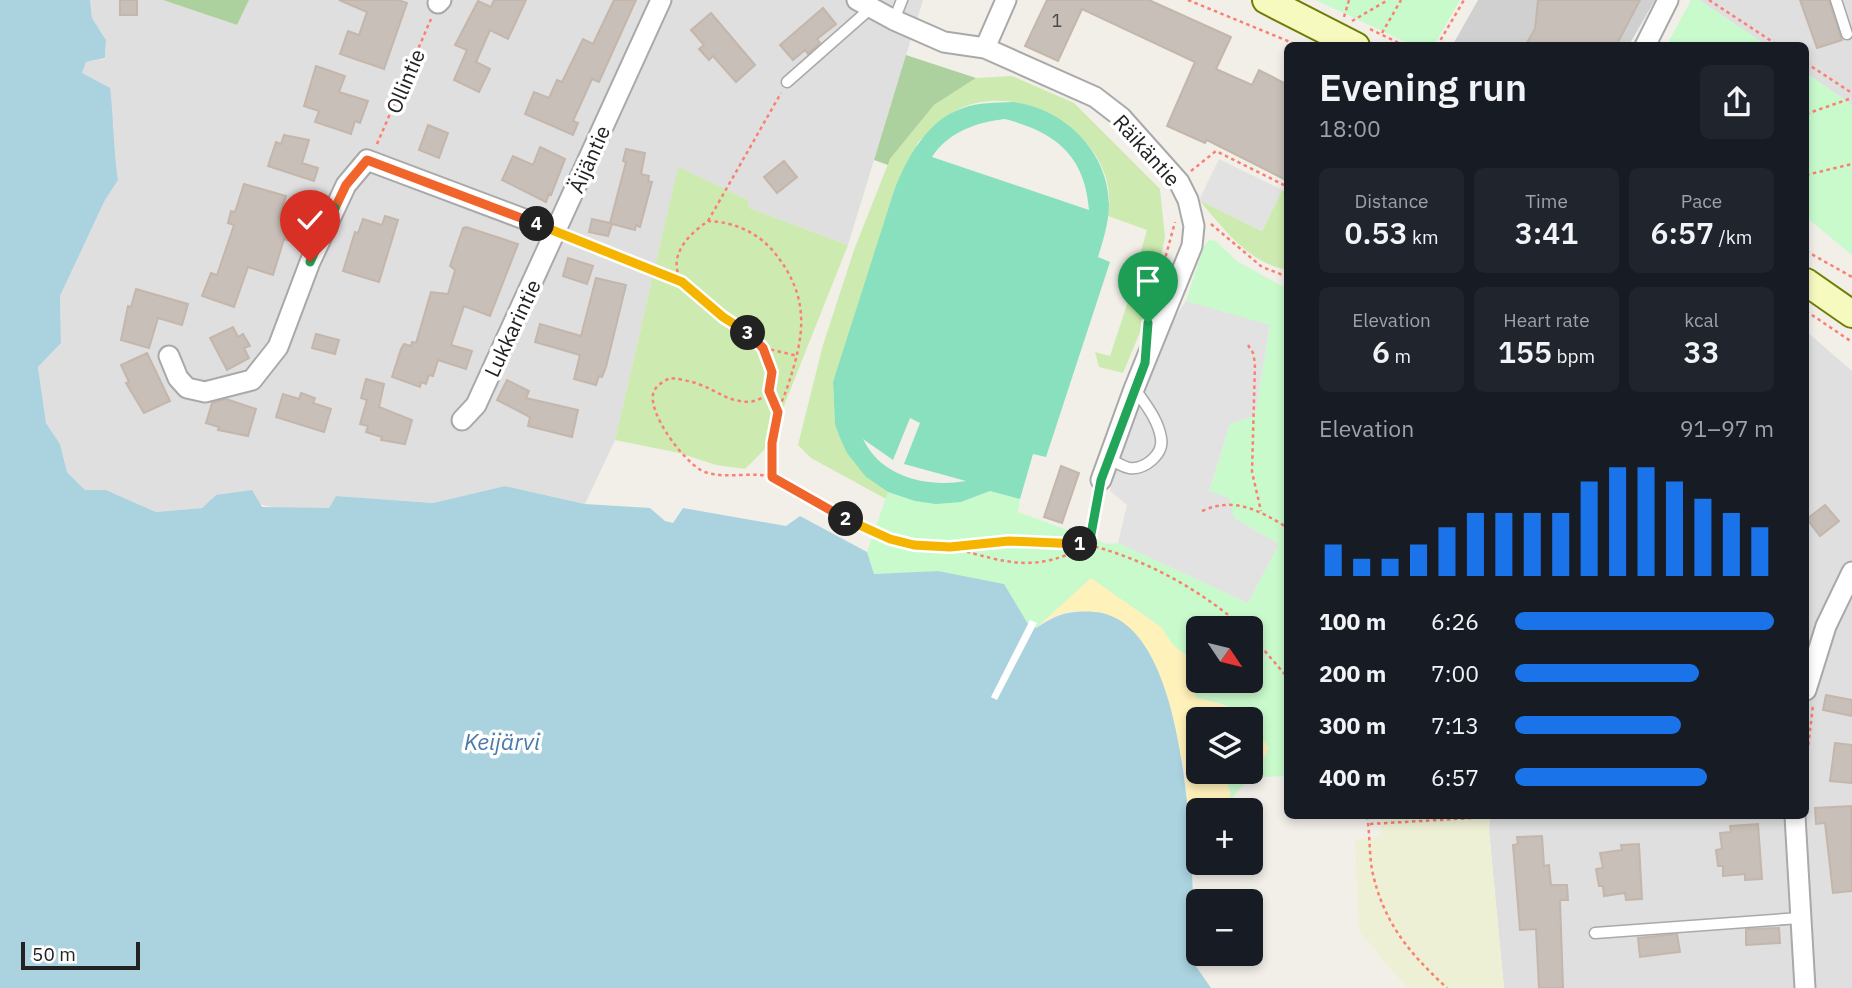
<!DOCTYPE html>
<meta charset="utf-8">
<style>
:root{--surface:#171b24;--page:#20242c;--text:#f1f3f6;--muted:#9ea1a6;--accent:#1a73e8}
body{margin:0;font-family:"IBM Plex Sans",sans-serif;background:var(--page);color:var(--text);height:100vh;display:flex;flex-direction:column;font-size:26px;white-space:nowrap}
*{box-sizing:border-box;margin:0}
p{font-size:23px;color:var(--muted)}
.icon{flex:none;width:38px;height:38px;fill:none;stroke:currentColor;stroke-width:2;stroke-linecap:round;stroke-linejoin:round}
.map{position:relative;flex:1;overflow:hidden}
.panel{position:absolute;left:1284px;top:42px;width:525px;height:777px;display:flex;flex-direction:column;background:var(--surface);border-radius:10px;box-shadow:0 4px 10px #0003}
.panel>*{flex:none}
.needle{width:46px;rotate:125deg}
.fabs{position:absolute;left:1186px;top:616px;display:grid;gap:14px}
.fabs a{display:grid;place-items:center;width:77px;height:77px;border-radius:10px;background:var(--surface);box-shadow:0 4px 10px #0003;font-size:35px}
.scale{position:absolute;left:21px;bottom:18px;width:119px;box-sizing:border-box;padding-left:7px;border:4px solid #222;border-top:0;font-size:19px;line-height:24px;white-space:nowrap;color:#222;-webkit-text-stroke:5px #fff;paint-order:stroke}
.pin{position:absolute;display:grid;place-items:center;width:60px;height:60px;color:#fff;margin:-72px -30px;border-radius:50% 50% 50% 0;rotate:-45deg;box-shadow:0 0 7px #0007}
.pin .icon{rotate:45deg}
.km{position:absolute;width:35px;height:35px;margin:-18px;border-radius:50%;background:#222;color:#fff;font-size:19px;line-height:35px;text-align:center}
.round{display:grid;place-items:center;flex:none;width:74px;height:74px;border-radius:10px;background:var(--page)}
.overview{display:flex;align-items:center;justify-content:space-between;height:119px;padding:0 35px}
h1{font-size:38px;font-weight:600;line-height:52px}
.figures{display:grid;grid-template-columns:repeat(3,1fr);gap:10px;height:119px;padding:7px 35px}
.figures div{display:grid;align-content:center;border-radius:10px;background:var(--page);text-align:center}
.figures b{font-size:30px;font-weight:600}
.figures small{font-size:19px;font-weight:400}
.figures p{font-size:19px}
.chart{height:196px;padding:14px 35px}
.chart p{display:flex;justify-content:space-between}
.chart svg{width:100%;height:126px;margin-top:7px;stroke:var(--accent);stroke-width:6}
ul{padding:0 35px;list-style:none;font-size:23px}
li{display:grid;grid-template-columns:112px 84px 1fr;align-items:center;height:52px}
li i{height:18px;border-radius:9px;background:var(--accent)}
.map>svg:first-child{display:block}
.residential{fill:#e0dfdf}
.religious{fill:#d0d0d0}
.farmland{fill:#eef0d5}
.grass{fill:#cdebb0}
.forest{fill:#add19e}
.sand{fill:#fff1ba}
.park{fill:#c8facc}
.pitch{fill:#88e0be;fill-rule:evenodd}
.parking{fill:#e2e2e2}
.water{fill:#aad3df}
.pier{fill:#fff}
.building{fill:#c7bfb8;stroke:#c4b6ab;stroke-width:2}
.lines{fill:none;stroke-linecap:round;stroke-linejoin:round}
.service-casing{stroke:#a9a9a9;stroke-width:13}
.minor-casing{stroke:#a9a9a9;stroke-width:23}
.secondary-casing{stroke:#707d05;stroke-width:30}
.path{stroke:#fa8072;stroke-width:2.5;stroke-dasharray:3.5 3.5;stroke-linecap:butt}
.service{stroke:#fff;stroke-width:10}
.minor{stroke:#fff;stroke-width:19}
.secondary{stroke:#f7fabf;stroke-width:26}
.split-1-casing{stroke:#fff;stroke-width:14}
.split-2-casing{stroke:#fff;stroke-width:14}
.split-3-casing{stroke:#fff;stroke-width:14}
.split-4-casing{stroke:#fff;stroke-width:14}
.split-5-casing{stroke:#fff;stroke-width:14}
.split-6-casing{stroke:#fff;stroke-width:14}
.split-1{stroke:#22a559;stroke-width:9}
.split-2{stroke:#f5b400;stroke-width:9}
.split-3{stroke:#f0652b;stroke-width:9}
.split-4{stroke:#f5b400;stroke-width:9}
.split-5{stroke:#f0652b;stroke-width:9}
.split-6{stroke:#22a559;stroke-width:9}
.labels{text-anchor:middle;dominant-baseline:central;stroke-width:7;stroke-linejoin:round;paint-order:stroke}
.number-label{font-size:18px;fill:#4b4948}
.street-label{font-size:21px;fill:#222;stroke:#fff}
.water-label{font-size:23px;font-style:italic;fill:#4a7aab;stroke:#fff}
</style>
<div class="map">
<svg width="1852" height="988" viewBox="0 0 1852 988">
<rect width="100%" height="100%" fill="#f2efe9"/>
<g class="residential">
<polygon points="90,0 163,0 237,25 249,0 923,0 848,245 749,208 748,200 678,168 615,440 585,504 505,486 433,503 336,496 329,508 282,509 216,495 202,508 156,512 106,490 85,490 67,472 60,444 46,423 38,367 61,343 60,296 105,200 118,179 111,142 114,125 82,73 86,62 105,59 106,40 92,18"/>
<polygon points="1699,0 1852,0 1852,105 1806,73 1806,46 1766,45"/>
<polygon points="1806,331 1852,371 1852,988 1504,988 1489,831 1490,816 1806,816"/>
</g>
<polygon class="religious" points="1478,0 1655,0 1629,45 1452,46"/>
<polygon class="farmland" points="1384,816 1490,816 1489,831 1504,988 1407,988 1359,931 1355,840 1380,837"/>
<g class="grass">
<path d="M 1012,76 L 1074,103 L 1160,189 L 1165,237 L 1151,306 L 1123,373 L 1099,367 L 1095,352 L 1110,356 L 1134,283 L 1146,286 L 1150,271 L 1143,268 L 1146,260 L 1139,258 L 1147,230 L 1108,216 C 1122,141 1027,79 961,108 C 945,115 931,131 918,142 L 833,382 L 835,424 L 866,477 L 888,492 L 886,499 L 811,458 L 798,445 L 823,345 L 854,250 L 890,159 L 934,105 L 976,78 Z"/>
<polygon points="678,167 748,200 749,208 848,245 768,446 745,469 716,465 679,453 615,440"/>
<path d="M 1282,190 L 1288,193 L 1288,270 C 1248,263 1224,229 1199,200 L 1262,231 Z"/>
</g>
<g class="forest">
<polygon points="163,0 249,0 237,25"/>
<polygon points="906,55 976,78 934,105 890,159 888,165 874,160"/>
</g>
<g class="sand">
<path d="M 1091,578 L 1161,627 L 1174,646 L 1199,665 L 1200,681 L 1195,697 C 1215,701 1232,706 1247,719 L 1199,719 L 1199,772 L 1217,772 C 1230,784 1235,794 1224,810 L 1199,810 L 1199,838 L 1190,837 L 1184,761 L 1086,612 C 1066,608 1052,617 1036,628 Z"/>
<polygon points="1251,723 1268,747 1265,757 1251,768"/>
</g>
<g class="park">
<polygon points="1316,0 1460,0 1434,45 1412,45"/>
<polygon points="1691,0 1699,0 1766,45 1667,45"/>
<polygon points="1806,73 1852,105 1852,255 1806,217"/>
<path d="M 1209,240 L 1216,241 L 1238,262 L 1280,285 L 1288,286 L 1288,776 C 1259,777 1246,776 1230,802 C 1232,788 1227,782 1217,772 L 1251,772 L 1251,768 L 1265,757 L 1268,747 L 1251,723 L 1251,719 L 1225,705 L 1195,697 L 1200,681 L 1251,681 L 1251,628 L 1199,628 L 1199,665 L 1174,646 L 1161,627 L 1091,578 L 1036,628 L 1028,624 L 1003,584 L 938,571 L 874,574 L 867,552 L 888,492 L 915,501 L 962,502 L 990,491 L 1020,499 L 1018,512 L 1107,544 L 1118,543 L 1248,603 L 1279,544 L 1234,518 L 1209,492 L 1230,424 L 1255,416 L 1270,326 L 1186,301 L 1204,246 Z"/>
</g>
<path class="pitch" d="M 1013,102 C 1064,108 1108,151 1109,204 C 1109,222 1103,241 1098,257 L 1110,262 L 1046,457 L 1033,454 L 1020,499 L 990,491 L 961,502 L 936,504 L 915,501 L 888,492 L 866,477 L 847,453 L 840,438 L 835,424 L 833,382 L 894,191 C 906,159 928,119 963,108 C 979,102 996,103 1013,102 ZM 1005,119 C 1055,132 1085,155 1089,210 L 932,157 C 948,132 977,122 1005,119 ZM 910,418 L 920,423 L 904,464 L 966,481 C 927,488 881,477 863,439 L 893,460 Z"/>
<g class="parking">
<polygon points="1219,159 1282,190 1262,231 1199,200"/>
<polygon points="1186,301 1270,325 1255,416 1230,424 1209,491 1229,498 1234,518 1279,544 1248,603 1118,543 1127,505 1110,491 1141,384 1164,333"/>
</g>
<path class="water" d="M 0,0 L 90,0 L 92,18 L 106,40 L 105,58 L 86,62 L 82,73 L 110,88 C 114,120 113,148 118,180 L 105,200 L 60,296 L 61,343 L 38,367 L 46,423 L 60,444 L 67,472 L 85,490 L 106,490 L 156,512 L 202,508 L 216,495 L 252,490 L 262,507 L 329,508 L 336,496 L 433,503 L 505,486 L 585,504 L 650,508 L 665,521 L 673,523 L 683,508 L 786,526 L 800,516 L 867,552 L 874,574 L 938,571 L 1004,584 L 1028,624 L 1036,628 C 1057,614 1070,610 1095,612 C 1197,621 1192,890 1195,965 L 1211,988 L 0,988 Z"/>
<polygon class="pier" points="1030,620 1037,623 997,700 991,697"/>
<g class="building">
<rect x="120" y="0" width="17" height="15"/>
<polygon points="339,0 398,0 407,3 384,69 340,54 348,31 359,35 367,12"/>
<polygon points="494,0 526,0 508,39 490,30 476,62 490,69 479,92 454,80 467,50 455,45 478,1 491,7"/>
<polygon points="614,0 636,0 599,82 592,79 573,121 578,123 573,135 525,114 534,92 549,98 557,80 562,82 583,39 593,44"/>
<polygon points="1047,0 1149,0 1231,37 1216,69 1252,85 1259,70 1288,85 1288,181 1207,140 1205,143 1167,126 1195,62 1082,9 1058,61 1025,46"/>
<polygon points="1538,0 1640,0 1616,46 1525,46 1535,29"/>
<polygon points="1800,0 1829,0 1842,40 1817,48"/>
<polygon points="823,8 836,24 817,39 820,43 808,54 805,50 793,60 780,45"/>
<polygon points="711,13 755,65 736,82 713,56 709,60 699,49 704,45 691,30"/>
<polygon points="316,66 345,76 339,92 368,101 360,123 355,121 351,134 315,122 319,111 304,106"/>
<polygon points="428,125 448,133 439,158 419,150"/>
<polygon points="284,135 309,140 302,163 318,168 314,181 268,166 276,142 281,144"/>
<polygon points="540,147 565,159 551,195 549,194 546,202 502,180 513,156 533,165"/>
<polygon points="626,149 645,153 641,174 649,176 648,181 652,182 640,227 636,225 635,230 612,224 608,236 589,232 592,219 610,223 626,162 623,161"/>
<polygon points="784,161 797,177 777,193 764,177"/>
<polygon points="244,184 286,196 279,218 296,223 291,241 284,239 273,275 248,267 234,307 202,296 211,273 217,275 234,225 228,223 231,211 235,212"/>
<polygon points="385,216 398,220 379,282 343,271 355,232 358,233 363,219 382,225"/>
<polygon points="466,227 518,244 490,316 464,306 451,345 472,351 466,369 438,360 433,376 429,375 426,384 421,382 420,387 392,377 401,349 404,344 411,346 412,342 416,343 431,292 448,294 455,270 450,266 463,228"/>
<polygon points="568,258 593,266 587,284 563,276"/>
<polygon points="596,278 626,285 606,367 602,377 599,376 596,385 574,379 580,355 535,342 540,324 581,336"/>
<polygon points="136,289 188,304 182,325 158,318 149,348 121,340 128,306 131,307"/>
<polygon points="233,327 238,337 243,334 250,346 244,348 249,358 227,370 210,338"/>
<polygon points="316,334 339,340 335,354 312,348"/>
<polygon points="147,353 170,401 144,413 126,383 129,382 121,365"/>
<polygon points="366,379 384,384 379,407 412,420 405,444 381,440 382,437 366,432 368,426 360,424 367,400 361,398"/>
<polygon points="507,380 529,391 526,398 578,410 572,437 528,426 530,417 497,400"/>
<polygon points="301,393 315,398 313,403 331,409 324,432 276,417 283,394 299,399"/>
<polygon points="226,399 256,409 248,436 218,430 219,427 206,423 212,403"/>
<polygon points="1061,466 1079,473 1062,523 1044,517"/>
<polygon points="1825,505 1839,521 1820,536 1807,519"/>
<polygon points="1826,695 1852,700 1852,716 1823,710"/>
<polygon points="1835,743 1852,745 1852,783 1830,781"/>
<polygon points="1851,806 1852,891 1833,893 1825,823 1816,824 1815,808"/>
<polygon points="1758,824 1762,879 1745,880 1745,874 1723,876 1723,866 1718,866 1716,850 1722,849 1720,833 1731,832 1730,826"/>
<polygon points="1542,836 1544,866 1549,865 1551,885 1567,885 1568,900 1560,900 1563,988 1539,988 1536,929 1520,930 1513,845 1518,844 1517,837"/>
<polygon points="1639,844 1642,899 1626,900 1625,893 1604,896 1603,886 1599,886 1596,869 1603,868 1600,853 1622,850 1621,845"/>
<polygon points="1779,928 1780,943 1746,945 1746,929"/>
<polygon points="1677,934 1680,952 1640,957 1638,938"/>
</g>
<g class="lines">
<g class="service-casing">
<g id="service">
<polyline points="1836,0 1847,34"/>
<polyline points="894,20 902,0"/>
<polyline points="787,82 871,8"/>
<path d="M 1109,458 C 1115,462 1121,466 1129,468 C 1145,470 1164,454 1161,438 C 1158,419 1145,404 1135,389"/>
<polyline points="1595,933 1800,918"/>
</g>
</g>
<g class="minor-casing">
<g id="minor">
<polyline points="857,0 894,20 944,42 985,48 1095,97 1121,117 1179,182 1188,200 1194,226 1192,246 1134,389 1101,480"/>
<polyline points="438,3 441,0"/>
<polyline points="1645,46 1668,0"/>
<polyline points="985,48 1006,0"/>
<polyline points="169,356 178,378 187,388 205,392 252,380 278,347 310,262 346,185 367,160 556,231"/>
<polyline points="462,420 476,405 661,0"/>
<polyline points="1806,690 1826,626 1852,572"/>
<polyline points="1795,816 1805,988"/>
</g>
</g>
<g class="secondary-casing">
<g id="secondary">
<polyline points="1266,0 1356,46"/>
<polyline points="1806,282 1852,314"/>
</g>
</g>
<g class="path">
<polyline points="1188,0 1300,46"/>
<polyline points="1709,0 1779,46"/>
<polyline points="1344,17 1349,0"/>
<polyline points="1352,21 1388,0"/>
<polyline points="1370,29 1405,46"/>
<polyline points="1382,33 1401,0"/>
<polyline points="1437,46 1464,0"/>
<polyline points="1806,63 1852,93"/>
<polyline points="1806,114 1852,98"/>
<polyline points="377,144 431,19"/>
<polyline points="1191,171 1216,151 1288,187"/>
<polyline points="1806,175 1852,164"/>
<polyline points="708,221 781,93"/>
<polyline points="1211,224 1262,267 1288,277"/>
<polyline points="571,240 682,282"/>
<polyline points="1806,251 1852,277"/>
<polyline points="1162,270 1175,222"/>
<polyline points="1806,311 1852,342"/>
<polyline points="1248,345 1253,353 1255,363 1252,472 1261,511"/>
<polyline points="764,348 798,356"/>
<polyline points="770,392 778,412"/>
<path d="M 772,477 C 772,459 770,441 774,423 C 777,411 783,400 787,388 C 805,335 811,298 774,252 C 757,232 734,222 708,221 C 692,232 671,251 678,273 C 691,314 769,322 772,376 C 773,383 771,391 765,396 C 758,401 749,403 740,401 C 725,399 715,390 701,385 C 691,381 680,379 670,378 C 664,381 657,385 654,391 C 645,412 687,466 705,472 C 727,480 756,470 774,478 C 821,499 861,536 913,544 C 946,549 977,543 1009,541 C 1035,540 1063,542 1089,545"/>
<path d="M 1098,496 L 1089,545 C 1147,560 1199,589 1244,628"/>
<path d="M 1202,511 C 1235,496 1260,511 1288,528"/>
<path d="M 953,548 C 1009,563 1033,573 1087,546"/>
<polyline points="1251,635 1288,678"/>
<polyline points="1806,766 1813,705"/>
<path d="M 1367,816 C 1370,833 1369,852 1372,870 C 1383,922 1409,953 1447,988"/>
<polyline points="1370,824 1506,816"/>
</g>
<use href="#service" class="service"/>
<use href="#minor" class="minor"/>
<use href="#secondary" class="secondary"/>
</g>
<g class="lines">
<g class="split-1-casing">
<polyline id="split-1" points="1080,544 1089,545 1101,480 1145,363 1148,323"/>
</g>
<g class="split-2-casing">
<polyline id="split-2" points="846,519 890,539 914,545 950,547 1009,541 1080,544"/>
</g>
<g class="split-3-casing">
<polyline id="split-3" points="748,333 763,348 772,372 769,391 778,412 772,443 772,477 846,519"/>
</g>
<g class="split-4-casing">
<polyline id="split-4" points="537,224 682,282 723,317 748,333"/>
</g>
<g class="split-5-casing">
<polyline id="split-5" points="335,208 346,185 367,160 537,224"/>
</g>
<g class="split-6-casing">
<polyline id="split-6" points="310,262 335,208"/>
</g>
<use href="#split-1" class="split-1"/>
<use href="#split-2" class="split-2"/>
<use href="#split-3" class="split-3"/>
<use href="#split-4" class="split-4"/>
<use href="#split-5" class="split-5"/>
<use href="#split-6" class="split-6"/>
</g>
<g class="labels">
<g class="number-label">
<text x="1057" y="20">1</text>
</g>
<g class="street-label">
<text transform="translate(405 81) rotate(-67)">Ollintie</text>
<text transform="translate(1147 150) rotate(48)">Räikäntie</text>
<text transform="translate(589 159) rotate(-66)">Äijäntie</text>
<text transform="translate(512 328) rotate(-65)">Lukkarintie</text>
</g>
<g class="water-label">
<text x="502" y="741">Keijärvi</text>
</g>
</g>
</svg>
<div class="fabs">
<a><svg class="needle" viewBox="-14 -14 28 28"><path d="M0-13l5 13h-10z" fill="#e53935"/><path d="M0 13l5-13h-10z" fill="#9ea1a6"/></svg></a>
<a><svg class="icon" aria-label="layers" viewBox="0 0 24 24"><path d="M12 4l9 5-9 5-9-5zM3 14l9 5 9-5"/></svg></a>
<a>+</a>
<a>−</a>
</div>
<div class="scale">50 m</div>
<div class="pin" style="left:1148px;top:323px;background:#1e9e55"><svg class="icon" aria-label="arrive" viewBox="0 0 24 24"><path d="M6 21V4h12l-3 4 3 4H6"/></svg></div>
<div class="pin" style="left:310px;top:262px;background:#d93025"><svg class="icon" aria-label="check" viewBox="0 0 24 24"><path d="M5 12l5 5 9-10"/></svg></div>
<b class="km" style="left:1080px;top:544px">1</b>
<b class="km" style="left:846px;top:519px">2</b>
<b class="km" style="left:748px;top:333px">3</b>
<b class="km" style="left:537px;top:224px">4</b>
<section class="panel">
<div class="overview"><div><h1>Evening run</h1><p>18:00</p></div><a class="round"><svg class="icon" aria-label="share" viewBox="0 0 24 24"><path d="M12 15V3M7 8l5-5 5 5M5 13v7h14v-7"/></svg></a></div>
<div class="figures">
<div><p>Distance</p><b>0.53<small> km</small></b></div>
<div><p>Time</p><b>3:41</b></div>
<div><p>Pace</p><b>6:57<small> /km</small></b></div>
</div>
<div class="figures">
<div><p>Elevation</p><b>6<small> m</small></b></div>
<div><p>Heart rate</p><b>155<small> bpm</small></b></div>
<div><p>kcal</p><b>33</b></div>
</div>
<div class="chart"><p><span>Elevation</span>91–97 m</p>
<svg viewBox="0 0 160 44" preserveAspectRatio="none"><path d="M5 44V33M15 44V38M25 44V38M35 44V33M45 44V27M55 44V22M65 44V22M75 44V22M85 44V22M95 44V11M105 44V6M115 44V6M125 44V11M135 44V17M145 44V22M155 44V27"/></svg>
</div>
<ul>
<li><b>100 m</b>6:26<i style="width:100%"></i></li>
<li><b>200 m</b>7:00<i style="width:71%"></i></li>
<li><b>300 m</b>7:13<i style="width:64%"></i></li>
<li><b>400 m</b>6:57<i style="width:74%"></i></li>
</ul>
</section>
</div>
